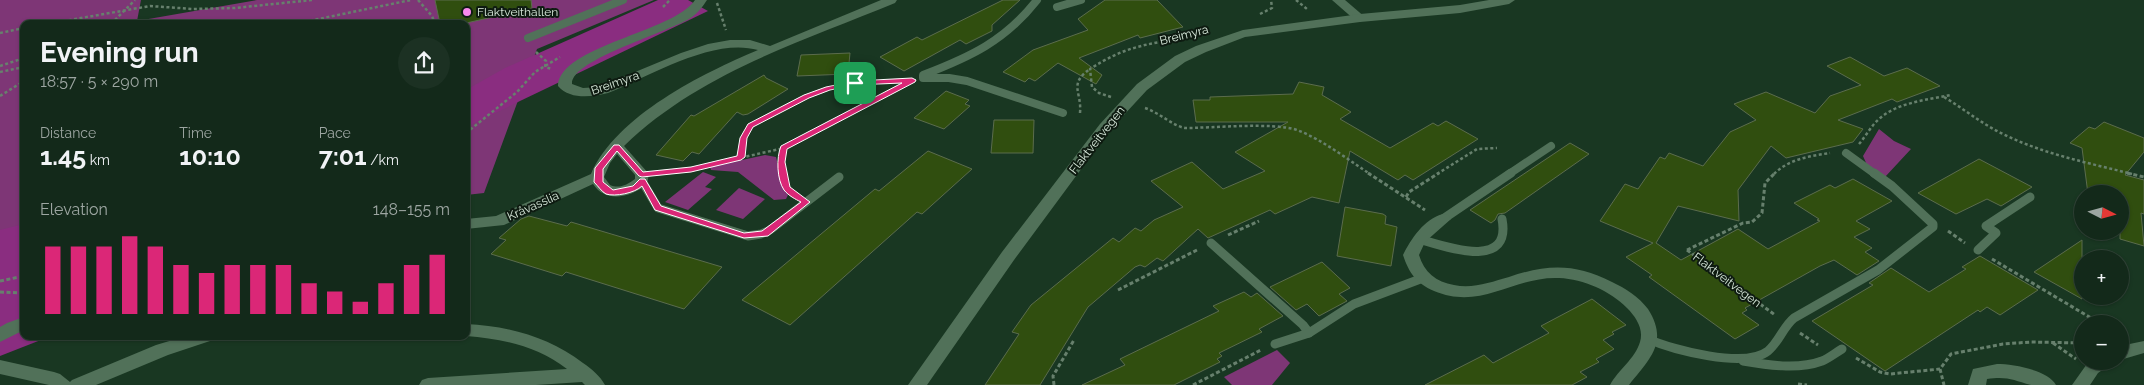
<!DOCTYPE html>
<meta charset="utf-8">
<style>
:root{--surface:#13291a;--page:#1c3123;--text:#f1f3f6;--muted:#9da6a2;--line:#324539;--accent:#db2777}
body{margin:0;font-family:Raleway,sans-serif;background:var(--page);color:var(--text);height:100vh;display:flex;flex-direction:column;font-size:19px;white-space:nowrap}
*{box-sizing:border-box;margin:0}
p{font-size:16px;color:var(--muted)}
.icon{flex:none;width:28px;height:28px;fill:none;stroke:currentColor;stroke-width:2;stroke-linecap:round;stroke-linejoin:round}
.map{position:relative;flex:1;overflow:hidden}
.side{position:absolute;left:20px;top:20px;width:450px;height:320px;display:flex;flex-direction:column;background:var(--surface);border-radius:10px;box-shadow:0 1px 4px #0004,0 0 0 1px var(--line)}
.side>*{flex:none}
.needle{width:32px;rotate:96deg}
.fabs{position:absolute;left:2074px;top:185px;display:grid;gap:10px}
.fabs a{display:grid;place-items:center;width:55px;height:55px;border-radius:50%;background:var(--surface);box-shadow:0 1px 4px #0004,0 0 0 1px var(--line);font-size:25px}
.pin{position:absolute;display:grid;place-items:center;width:42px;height:42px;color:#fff;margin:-21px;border-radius:10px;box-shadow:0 2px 8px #0006}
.round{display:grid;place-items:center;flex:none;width:52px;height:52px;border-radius:26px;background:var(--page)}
.summary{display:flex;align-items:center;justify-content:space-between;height:85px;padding:0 20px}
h1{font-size:28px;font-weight:700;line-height:38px}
.stats{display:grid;grid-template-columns:repeat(3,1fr);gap:8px;height:85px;padding:5px 20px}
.stats div{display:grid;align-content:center}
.stats b{font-size:25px;font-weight:700}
.stats small{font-size:14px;font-weight:400}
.stats p{font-size:14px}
.chart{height:140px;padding:10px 20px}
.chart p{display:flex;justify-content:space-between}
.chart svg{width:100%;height:90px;margin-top:5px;stroke:var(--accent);stroke-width:6}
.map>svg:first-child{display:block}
.green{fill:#7e3676}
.forest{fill:#8a2d80}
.building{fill:#304e0f;stroke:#5b6c4d}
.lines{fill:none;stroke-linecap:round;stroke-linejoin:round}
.path-far1{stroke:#67806d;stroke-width:2.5;stroke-dasharray:3 2.5;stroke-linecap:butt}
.path{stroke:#67806d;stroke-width:3;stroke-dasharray:4 2.5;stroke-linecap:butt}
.service-far1{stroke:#517159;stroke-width:8}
.service{stroke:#517159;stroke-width:9}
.minor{fill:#517159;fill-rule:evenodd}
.secondary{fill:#517159;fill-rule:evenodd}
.route{fill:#db2777;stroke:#fff;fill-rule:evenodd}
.poi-dot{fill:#f888ea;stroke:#0e1b11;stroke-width:2}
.labels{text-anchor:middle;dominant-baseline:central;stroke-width:4;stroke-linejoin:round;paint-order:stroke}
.poi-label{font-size:12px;fill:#d8e9db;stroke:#0e1b11;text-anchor:start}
.street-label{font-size:12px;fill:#d8e9db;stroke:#0e1b11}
</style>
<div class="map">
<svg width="2144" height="385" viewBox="0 0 2144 385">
<rect width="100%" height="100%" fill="#193722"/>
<g class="green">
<polygon points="0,0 141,0 137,21 257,0 654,0 537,49 484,193 466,195 466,24 24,24 24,249 0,252"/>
<polygon points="1879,129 1894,141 1911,149 1885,177 1867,165 1863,156"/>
<path d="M 765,155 L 776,157 C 780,171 778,182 788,195 L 786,199 L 774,200 L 738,172 L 711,170 L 710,167 Z"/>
<polygon points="703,172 716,177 705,187 712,189 688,210 665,202"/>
<polygon points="739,188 765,199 743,219 716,210"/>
<polygon points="1277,350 1290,363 1272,385 1232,385 1224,377"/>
</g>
<g class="forest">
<polygon points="658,0 688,0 708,11 466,127 466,90 505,68"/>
<polygon points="24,224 24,336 51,336 0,356 0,230"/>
</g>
<g class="building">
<polygon points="435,0 531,0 532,8 462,24 440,24"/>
<polygon points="1003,0 1020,0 992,25 992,31 966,44 960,40 904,71 880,57 917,37 922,40"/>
<polygon points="1105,0 1157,0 1183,27 1140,38 1138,35 1079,58 1102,75 1096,84 1058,63 1035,81 1029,78 1025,82 1003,72 1033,50 1088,30 1078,19"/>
<polygon points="850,53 848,74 797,76 801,55"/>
<polygon points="1850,57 1884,76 1907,68 1940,86 1897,102 1892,99 1838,120 1863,129 1853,142 1786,158 1771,146 1738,190 1739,221 1678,206 1656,243 1681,260 1738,229 1768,249 1820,221 1817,220 1819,219 1794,203 1830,185 1835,188 1853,179 1892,201 1856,221 1870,229 1854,237 1872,248 1865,252 1879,261 1857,275 1834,260 1820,266 1745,308 1747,310 1742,313 1759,325 1735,339 1649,277 1652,275 1626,257 1653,243 1600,221 1625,184 1638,189 1660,157 1665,159 1669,153 1703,166 1730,132 1756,120 1734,104 1766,92 1815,113 1830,96 1861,85 1827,66"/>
<polygon points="764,75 766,78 788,89 748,114 743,115 737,112 699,154 692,152 683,161 656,155 691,115 694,116"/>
<polygon points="1299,82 1324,87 1322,95 1351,112 1340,119 1390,148 1433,123 1438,126 1446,121 1478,139 1413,180 1405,175 1398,180 1350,151 1339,203 1312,197 1275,214 1270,210 1208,238 1198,229 1163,261 1157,258 1145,267 1140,265 1135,267 1088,307 1040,385 985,385 1019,334 1012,332 1031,305 1113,238 1119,242 1135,228 1141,231 1154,220 1183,207 1151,181 1192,162 1223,189 1265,171 1235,152 1288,122 1196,122 1193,100 1210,100 1210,97 1293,94"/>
<polygon points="946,91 969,100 965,104 970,106 944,129 914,118"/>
<polygon points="994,120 1034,120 1033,153 991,153"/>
<polygon points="2104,122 2144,138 2144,152 2125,175 2144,180 2144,214 2141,213 2144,246 2120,239 2120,194 2088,194 2082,148 2070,143 2089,127 2095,129"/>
<polygon points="1570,143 1589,154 1505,213 1498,214 1495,220 1491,223 1470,210"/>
<polygon points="928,151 972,169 922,214 917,212 790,325 742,300 875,189 879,191"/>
<polygon points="1979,159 2032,187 2001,206 1987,199 1956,214 1918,193"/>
<polygon points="1345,207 1383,214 1386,216 1385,224 1397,227 1391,266 1337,256"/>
<polygon points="529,216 567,226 571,222 722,267 684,309 566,272 562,276 491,254 506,240 499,238 521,219"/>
<polygon points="2082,240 2082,299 2034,272"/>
<polygon points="1980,256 2038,290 2000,315 1987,307 1980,312 1978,310 1885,371 1812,321 1873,285 1869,283 1891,268 1929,292 1966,269 1962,267"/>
<polygon points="1322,262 1350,288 1339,294 1347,301 1319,316 1307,304 1296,310 1270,287"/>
<polygon points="1244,292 1251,297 1257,293 1283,316 1259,329 1262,332 1219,353 1222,356 1217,359 1220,362 1174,385 1082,385 1125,365 1120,359 1219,311 1213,306"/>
<polygon points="1592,299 1626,325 1612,332 1614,334 1603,340 1614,349 1596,359 1599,362 1580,372 1587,377 1572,385 1425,385 1484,355 1493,363 1549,333 1541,326"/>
</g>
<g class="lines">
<g class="path-far1">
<polyline points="418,0 432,16 435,24"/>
<polyline points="1296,0 1307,9"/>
<polyline points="717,3 726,30"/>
<polyline points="663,7 670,0"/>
<polyline points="1260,14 1272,8 1271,0"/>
<polyline points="47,24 150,6 193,9 235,8 312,0"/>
<polyline points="111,24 135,0"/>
<polyline points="294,24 411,0"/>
<polyline points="0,33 24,28"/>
<polyline points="536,52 546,61 545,67 552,69"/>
<polyline points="0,66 24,58"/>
<polyline points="0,72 24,67"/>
<polyline points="0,96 24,81"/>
<path d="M 1111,97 L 1099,93 L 1092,87 L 1090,69 C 1124,47 1143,45 1182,38"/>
<path d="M 1944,97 C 1964,109 1982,124 2003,134 C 2043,154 2089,163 2132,174"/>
<path d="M 1145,108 C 1160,113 1173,126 1185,128 C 1211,128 1274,122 1297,130 C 1323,140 1347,159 1370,174"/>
<path d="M 1080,113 C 1082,92 1068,84 1090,69"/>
<polyline points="466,133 517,92 535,72 560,57"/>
<path d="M 1859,144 C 1866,136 1871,126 1879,119 C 1898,102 1927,100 1951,95"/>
<polyline points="741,157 743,138 751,126 791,103 841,85 909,80"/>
<polyline points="660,172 691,169 784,148 910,82"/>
<polyline points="783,174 784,148"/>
<polyline points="1437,174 1477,149 1497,148"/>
<path d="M 1774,174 C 1789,159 1810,156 1830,153"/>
</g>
<g class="path">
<polyline points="783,173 791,193"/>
<polyline points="1368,173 1425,210"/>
<polyline points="2127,173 2144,177"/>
<polyline points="1406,197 1409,192 1439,173"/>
<polyline points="1948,231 1965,243"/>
<polyline points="1228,235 1259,221"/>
<polyline points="1687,250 1743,223 1752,222 1762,213 1765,183 1775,173"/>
<polyline points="1687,250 1775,315"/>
<polyline points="1992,259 2101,324"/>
<polyline points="0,281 24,276"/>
<polyline points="1118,290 1197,250"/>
<polyline points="0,292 24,293"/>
<polyline points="1800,333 1818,345"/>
<polyline points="2053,343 2076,359"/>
<polyline points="1856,358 1880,372 1890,374 1940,369 1951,354 2003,344 2031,342 2082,343"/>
<polyline points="1940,369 1944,385"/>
<polyline points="1798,384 1807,385"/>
<polyline points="1054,385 1053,376 1074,340"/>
<polyline points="1193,385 1261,350"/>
</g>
<g class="service-far1">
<path d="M 1037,0 C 1005,41 970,57 923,75 L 923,78 L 949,78 L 967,81 L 1063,113"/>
<polyline points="1057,7 1081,0"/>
<polyline points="528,38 623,0"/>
<polyline points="1846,153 1875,174"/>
<polyline points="1509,174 1551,146"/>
</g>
<g class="service">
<polyline points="642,181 658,208 748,236 761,234 770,230 839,177"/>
<polyline points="1443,219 1511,173"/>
<path d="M 1419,239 C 1446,247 1512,271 1502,219"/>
<polyline points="1211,243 1303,325 1309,333"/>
<polyline points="1978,250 1996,233 1986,226 2030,197"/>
<path d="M 1648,339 C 1673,350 1745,369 1768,351 C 1779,342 1783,327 1794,318 L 1878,270 L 1933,227 L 1933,224 L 1892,186 L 1874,173"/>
<polyline points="1275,344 1309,333 1354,304 1423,278"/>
<path d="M 1743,361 C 1767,365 1798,370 1822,361 C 1829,358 1835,353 1842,349"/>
</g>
<g class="minor">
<path d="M 695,0 L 707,0 C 703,6 698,13 692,17 C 671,32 571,59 572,84 L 583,88 L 599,87 L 681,53 L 708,44 L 730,40 L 750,40 L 770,46 L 881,0 L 897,0 L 895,3 C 801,42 699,73 624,146 L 649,174 L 647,184 C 632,197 606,204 593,184 L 504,225 L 466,229 L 466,219 L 496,216 L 591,174 C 616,116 703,73 758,50 C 713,37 650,76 608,93 C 592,97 570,100 558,86 C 559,46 674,32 695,0 ZM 617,154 L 635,175 L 635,179 C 627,185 619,189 610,185 L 604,177 L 610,163 Z"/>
<polygon points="1332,0 1345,0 1366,18 1360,22 1356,21"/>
<path d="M 1443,214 L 1448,215 L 1451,219 L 1425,242 L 1419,255 C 1424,272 1436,282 1454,285 C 1473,289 1491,282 1509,277 C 1547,264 1575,263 1612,282 C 1625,288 1639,297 1648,309 C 1669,342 1650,359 1629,385 L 1610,385 C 1618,370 1635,359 1640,342 C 1644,329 1636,317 1627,308 C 1610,291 1584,279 1559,278 C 1513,276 1482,311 1434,291 C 1416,283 1409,273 1403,255 C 1411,239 1424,219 1443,214 Z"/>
<polygon points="24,317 24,330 0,342 0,327 7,323"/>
<path d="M 466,324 C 509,326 549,337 583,363 C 592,369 600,376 605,385 L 585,385 L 582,382 L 536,385 L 419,385 L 422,380 L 428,378 L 567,369 C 537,346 503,339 466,336 Z"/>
<polygon points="186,336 215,336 213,340 168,355 96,385 49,385 0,374 0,360 54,372 60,374 70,382 72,380 156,345"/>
<polygon points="2144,341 2144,353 2120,360 2120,346"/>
<polygon points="2089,361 2111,361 2108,366 2098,373 2090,385 2072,385"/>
</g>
<g class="secondary">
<polygon points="1489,0 1515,0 1509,4 1460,13 1360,22 1245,37 1206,52 1185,62 1147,90 1110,130 1014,260 927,385 908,385 1002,252 1100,124 1137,84 1175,56 1196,46 1243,30 1360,14 1460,5"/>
<path d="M 1997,364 C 2013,364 2048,370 2056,385 C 2048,385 2039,385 2031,385 C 2013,380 2007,376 1987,379 L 1986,385 L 1968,385 L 1973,369 Z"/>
</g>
</g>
<path class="route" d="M 912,78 L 916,80 L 915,82 L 787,149 L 785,162 L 790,187 L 810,202 L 768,236 L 744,238 L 655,210 L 642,186 C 635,193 615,197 606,194 C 602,192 598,186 594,182 L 595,168 L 614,145 L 619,145 L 643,172 L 691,167 L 737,156 L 740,138 L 748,124 L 804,95 L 826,87 L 855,81 ZM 902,83 L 781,146 C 776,158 777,180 784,190 C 789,196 795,199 801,202 L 762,231 L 744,233 L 661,206 L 645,179 L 640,179 L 633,186 L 613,190 L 603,182 L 603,169 L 617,151 L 639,176 L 642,177 L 691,172 L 741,160 L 745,157 L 747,138 L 753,127 L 809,98 L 830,90 L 855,85 Z"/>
<circle class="poi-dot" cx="467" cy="12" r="5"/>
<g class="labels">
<g class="poi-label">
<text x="477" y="12">Flaktveithallen</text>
</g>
<g class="street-label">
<text transform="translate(1184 35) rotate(-14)">Breimyra</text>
<text transform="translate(615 83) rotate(-19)">Breimyra</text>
<text transform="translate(1097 140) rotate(-52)">Flaktveitvegen</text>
<text transform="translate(533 206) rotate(-24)">Kråvasslia</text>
<text transform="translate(1727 280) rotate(37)">Flaktveitvegen</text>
</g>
</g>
</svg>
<div class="fabs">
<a><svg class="needle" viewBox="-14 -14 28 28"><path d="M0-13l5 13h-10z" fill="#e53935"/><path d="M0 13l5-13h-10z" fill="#9da6a2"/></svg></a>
<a>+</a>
<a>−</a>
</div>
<div class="pin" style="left:855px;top:83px;background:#1e9e55"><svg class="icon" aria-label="arrive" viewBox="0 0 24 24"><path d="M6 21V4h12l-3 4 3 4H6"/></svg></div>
<section class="side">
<div class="summary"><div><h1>Evening run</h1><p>18:57 · 5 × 290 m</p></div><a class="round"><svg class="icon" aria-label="share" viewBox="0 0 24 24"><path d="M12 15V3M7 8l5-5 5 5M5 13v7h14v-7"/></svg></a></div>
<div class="stats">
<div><p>Distance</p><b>1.45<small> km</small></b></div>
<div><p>Time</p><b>10:10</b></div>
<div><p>Pace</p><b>7:01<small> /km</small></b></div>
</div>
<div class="chart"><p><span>Elevation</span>148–155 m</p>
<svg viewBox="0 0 160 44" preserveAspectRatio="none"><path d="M5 44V11M15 44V11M25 44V11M35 44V6M45 44V11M55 44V20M65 44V24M75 44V20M85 44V20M95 44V20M105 44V29M115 44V33M125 44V38M135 44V29M145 44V20M155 44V15"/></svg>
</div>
</section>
</div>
